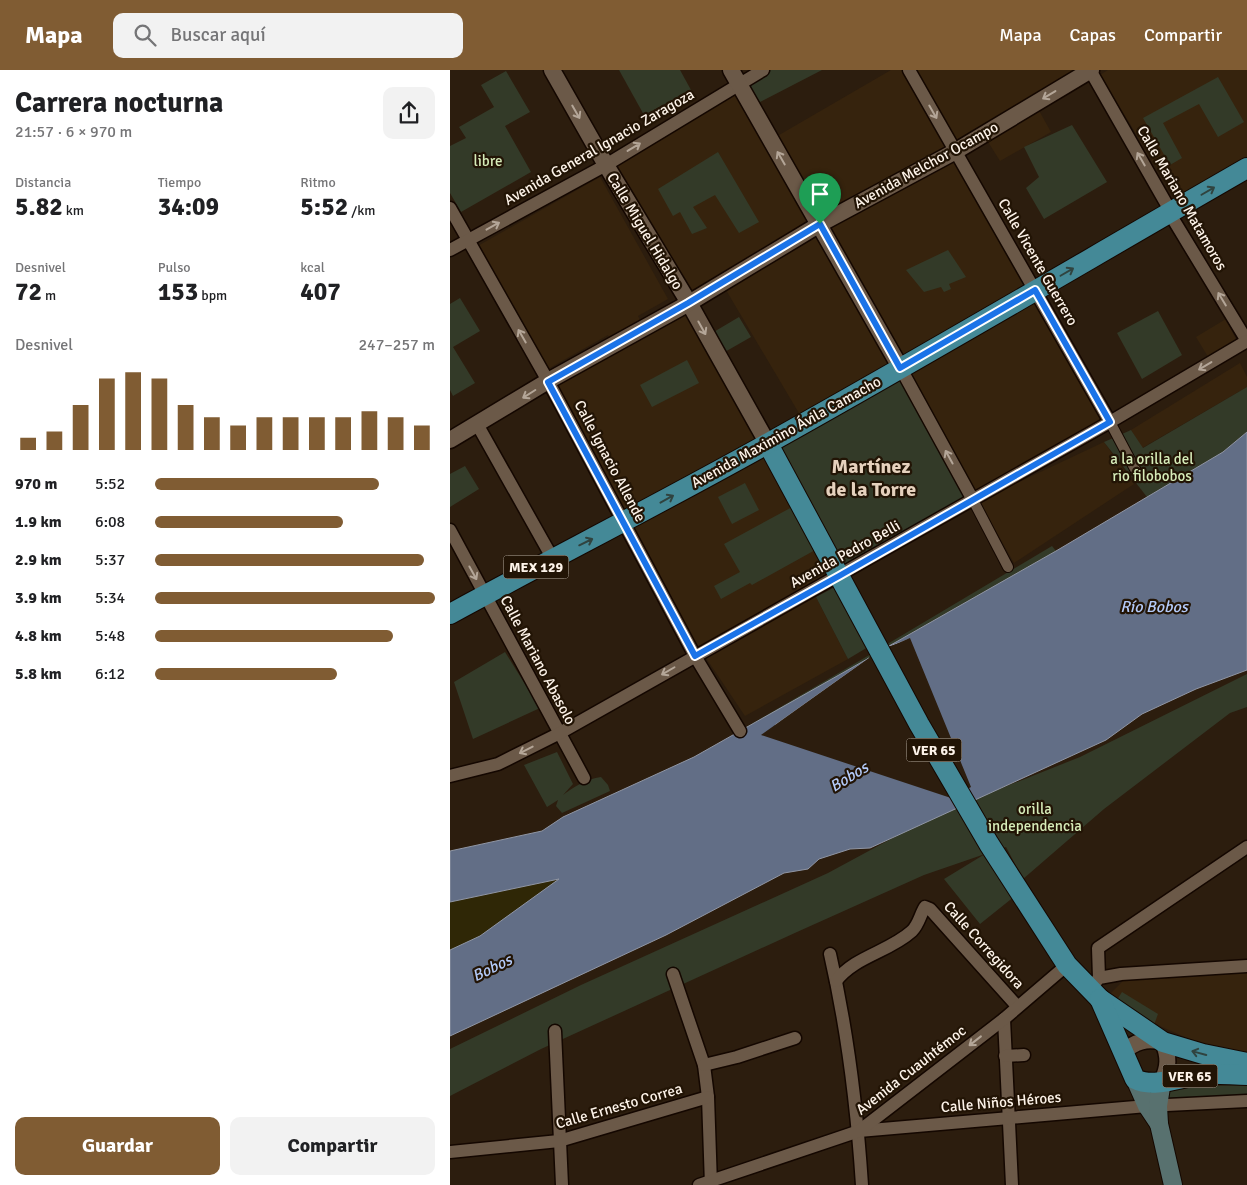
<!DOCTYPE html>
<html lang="es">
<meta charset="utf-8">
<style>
:root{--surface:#fff;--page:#f2f2f2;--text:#202124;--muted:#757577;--accent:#805c33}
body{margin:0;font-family:Signika,sans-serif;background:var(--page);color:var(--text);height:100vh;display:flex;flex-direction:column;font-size:19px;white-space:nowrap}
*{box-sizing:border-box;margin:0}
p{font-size:16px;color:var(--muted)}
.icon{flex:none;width:28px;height:28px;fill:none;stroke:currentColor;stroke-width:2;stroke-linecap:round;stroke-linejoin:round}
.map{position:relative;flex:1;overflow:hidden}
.side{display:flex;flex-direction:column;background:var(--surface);width:450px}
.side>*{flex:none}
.pin{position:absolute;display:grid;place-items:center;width:42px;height:42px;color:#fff;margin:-51px -21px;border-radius:50% 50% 50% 0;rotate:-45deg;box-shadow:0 0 5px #0007}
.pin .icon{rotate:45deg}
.round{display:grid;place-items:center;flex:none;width:52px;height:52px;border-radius:10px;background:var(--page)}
.head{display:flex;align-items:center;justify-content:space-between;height:85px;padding:0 15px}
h1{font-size:28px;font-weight:700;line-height:38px}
.stats{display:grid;grid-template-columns:repeat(3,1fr);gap:8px;height:85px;padding:5px 15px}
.stats div{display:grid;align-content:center}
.stats b{font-size:25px;font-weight:700}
.stats small{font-size:14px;font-weight:400}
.stats p{font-size:14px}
.chart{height:140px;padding:10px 15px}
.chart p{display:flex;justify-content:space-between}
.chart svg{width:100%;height:90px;margin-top:5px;stroke:var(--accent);stroke-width:6}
.button{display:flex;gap:10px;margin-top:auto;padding:10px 15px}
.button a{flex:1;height:58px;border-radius:10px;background:var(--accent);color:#fff;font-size:20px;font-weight:700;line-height:58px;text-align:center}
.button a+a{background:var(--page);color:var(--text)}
ul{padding:0 15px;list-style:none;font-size:16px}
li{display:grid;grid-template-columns:80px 60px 1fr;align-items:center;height:38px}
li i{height:12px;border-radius:6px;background:var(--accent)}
header{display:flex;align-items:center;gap:30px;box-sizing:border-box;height:70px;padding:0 25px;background:var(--accent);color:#fff}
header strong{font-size:24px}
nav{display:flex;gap:28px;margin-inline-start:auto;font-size:18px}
.search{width:350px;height:45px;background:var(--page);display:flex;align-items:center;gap:12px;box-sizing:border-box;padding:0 18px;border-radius:10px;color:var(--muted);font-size:19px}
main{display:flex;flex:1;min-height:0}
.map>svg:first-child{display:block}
.built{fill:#36230d}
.green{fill:#333a28}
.sand{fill:#2f2706}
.water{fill:#626e86;stroke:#9096a4}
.pier{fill:#2c1d0e}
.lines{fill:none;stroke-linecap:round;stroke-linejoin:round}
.pedestrian-casing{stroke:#140700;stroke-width:12}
.minor-casing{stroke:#140700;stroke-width:15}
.tertiary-casing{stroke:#140700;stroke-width:19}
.secondary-casing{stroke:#140700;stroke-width:20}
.primary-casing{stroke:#140700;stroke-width:22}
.pedestrian{stroke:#6b5948;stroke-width:10}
.minor{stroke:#6b5948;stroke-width:12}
.tertiary{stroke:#6b5948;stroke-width:16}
.secondary{stroke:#58716f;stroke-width:18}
.primary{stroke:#448997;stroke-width:20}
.oneway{stroke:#b4a698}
.oneway2{stroke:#30433f}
.route-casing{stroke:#fff;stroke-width:10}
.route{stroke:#1a73e8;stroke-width:6}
.labels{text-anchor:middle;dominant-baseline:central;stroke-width:4.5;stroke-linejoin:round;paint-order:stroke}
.shield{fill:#221405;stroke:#bbb0a5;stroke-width:1}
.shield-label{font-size:14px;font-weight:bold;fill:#fdf3e9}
.street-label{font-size:15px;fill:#fdf3e9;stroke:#221405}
.park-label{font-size:15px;fill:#d6ecb9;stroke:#221405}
.water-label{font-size:16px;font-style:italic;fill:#b4cbfa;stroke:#221405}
.district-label{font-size:20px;font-weight:bold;fill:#e5d1bd;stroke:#221405}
</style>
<header>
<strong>Mapa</strong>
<div class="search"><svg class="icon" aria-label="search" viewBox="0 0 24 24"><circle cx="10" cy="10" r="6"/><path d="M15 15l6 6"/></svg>Buscar aquí</div>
<nav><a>Mapa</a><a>Capas</a><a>Compartir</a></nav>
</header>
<main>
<section class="side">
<div class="head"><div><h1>Carrera nocturna</h1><p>21:57 · 6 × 970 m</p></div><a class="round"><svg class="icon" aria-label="share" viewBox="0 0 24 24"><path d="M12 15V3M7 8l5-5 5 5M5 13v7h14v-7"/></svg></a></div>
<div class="stats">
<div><p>Distancia</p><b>5.82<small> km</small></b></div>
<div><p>Tiempo</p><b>34:09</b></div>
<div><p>Ritmo</p><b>5:52<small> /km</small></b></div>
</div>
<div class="stats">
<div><p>Desnivel</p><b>72<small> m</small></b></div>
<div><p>Pulso</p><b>153<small> bpm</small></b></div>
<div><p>kcal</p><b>407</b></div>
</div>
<div class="chart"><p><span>Desnivel</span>247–257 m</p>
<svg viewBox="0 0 160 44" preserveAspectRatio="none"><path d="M5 44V38M15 44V35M25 44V22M35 44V9M45 44V6M55 44V9M65 44V22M75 44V28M85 44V32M95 44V28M105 44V28M115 44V28M125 44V28M135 44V25M145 44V28M155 44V32"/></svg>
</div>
<ul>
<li><b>970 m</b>5:52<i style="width:80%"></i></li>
<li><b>1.9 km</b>6:08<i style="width:67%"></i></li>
<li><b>2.9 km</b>5:37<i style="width:96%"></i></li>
<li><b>3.9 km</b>5:34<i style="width:100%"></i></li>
<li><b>4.8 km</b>5:48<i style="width:85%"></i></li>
<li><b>5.8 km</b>6:12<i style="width:65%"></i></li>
</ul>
<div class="button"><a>Guardar</a><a>Compartir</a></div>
</section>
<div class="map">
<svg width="797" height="1115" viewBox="0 0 797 1115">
<rect width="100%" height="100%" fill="#2c1d0e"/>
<g class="built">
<polygon points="441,0 453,0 499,80 370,151 324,68"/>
<polygon points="459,0 625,0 502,74"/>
<polygon points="658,0 797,0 797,90 728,132 650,5"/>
<polygon points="287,21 365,152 240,227 160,95"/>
<polygon points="587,37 601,62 550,91 535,67"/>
<polygon points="506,81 576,216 451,287 373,160"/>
<polygon points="150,107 218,229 188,246 190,250 159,267 158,265 96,300 26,177"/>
<polygon points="364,161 445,296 353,350 273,215"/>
<polygon points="584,228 655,350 523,425 456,299"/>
<polygon points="237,239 313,374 176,446 104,314"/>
<polygon points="776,249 788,274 760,290 746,267"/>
<polygon points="790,293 797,307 797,317 692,378 681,360"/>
<polygon points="654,372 684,414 564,493 529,431"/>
<polygon points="316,379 385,507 247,582 179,454"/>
<polygon points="366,527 398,589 295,646 254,585"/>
<polygon points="797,900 797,985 767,981 712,957 657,927 675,909"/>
</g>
<g class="green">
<polygon points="169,0 230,0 241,20 194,45"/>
<polygon points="319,0 372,0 306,34 290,16"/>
<polygon points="56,1 80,42 55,56 81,102 11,142 0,123 0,76 16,68 9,57 44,37 31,15"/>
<polygon points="768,7 794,52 768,67 749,34 713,53 732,88 720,95 693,48"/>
<polygon points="622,55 657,112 594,149 576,118 589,107 574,77"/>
<polygon points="268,82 309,152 289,163 265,125 243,137 257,158 242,164 230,142 223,146 208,119"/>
<polygon points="498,180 516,207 499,214 501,219 494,222 491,217 474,222 456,200"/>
<polygon points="10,228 30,261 3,277 25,313 3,326 0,320 0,234"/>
<polygon points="708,241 732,285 692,309 667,263"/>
<polygon points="289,247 301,267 273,283 262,263"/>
<polygon points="237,290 249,313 202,337 190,315"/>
<polygon points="449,302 522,430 393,502 320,374"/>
<polygon points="797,317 797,362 773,382 697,427 654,372 681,360 693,378"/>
<polygon points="15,396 29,419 0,437 0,404"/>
<polygon points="295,413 309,440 282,454 268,427"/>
<polygon points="344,436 367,479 302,515 300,513 271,529 264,516 290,502 274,474"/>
<polygon points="602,476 606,481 439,576 434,576"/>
<polygon points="385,517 418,577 398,589 366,527"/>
<polygon points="55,582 90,638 23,669 4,612"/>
<polygon points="421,584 424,588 291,660"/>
<polygon points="797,604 797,637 780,643 654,739 573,809 556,777 538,783 565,826 530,854 494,809 535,784 474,805 347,862 91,979 0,1026 0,979 131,915 378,803 489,743 630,687"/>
<path d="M 107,682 L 123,714 L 113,725 C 125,716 136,709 151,707 L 158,715 L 160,721 L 112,743 L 106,736 L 108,730 L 97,737 L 74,695 Z"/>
<polygon points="672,922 708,944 704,955 665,933"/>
<polygon points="797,1015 797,1032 718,1038 718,1017"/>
</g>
<polygon class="sand" points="110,808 30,866 0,880 0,832"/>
<polygon class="water" points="797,362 797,600 746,619 692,644 656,670 420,778 400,779 369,789 358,799 334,803 216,865 0,966 0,880 30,866 109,809 0,832 0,781 92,761 113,747 244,687 419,588 325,655 457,570 439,576 606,481 773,382"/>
<polygon class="pier" points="460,568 521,717 501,728 311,665 419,588 422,586 421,590 407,599 439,579 437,578"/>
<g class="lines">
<g class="pedestrian-casing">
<g id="pedestrian">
<polyline points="660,352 686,401"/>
<polyline points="523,430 558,497"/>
</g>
</g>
<g class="minor-casing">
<g id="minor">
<polyline points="459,0 660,352"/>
<polyline points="640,0 721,142 723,149 797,271"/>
<polyline points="0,138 98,311 245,586 290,661"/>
<polyline points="0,180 156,95 313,0"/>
<polyline points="450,297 523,430"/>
<polyline points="27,354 99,482 104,487"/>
<polyline points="0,460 134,708"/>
<polyline points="0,706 48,694 108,664 660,352 797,271"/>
<path d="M 380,884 C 397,958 407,1039 412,1115"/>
<polyline points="223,904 254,995 258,1027 261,1115"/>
<polyline points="649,908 648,878 797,777"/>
<path d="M 386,911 C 405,886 439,882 462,861 C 469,854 470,845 475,837 L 480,839 L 567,936"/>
<polyline points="645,913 649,908 671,904 797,896"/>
<polyline points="554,949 562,1115"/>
<polyline points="105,961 112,1115"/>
<polyline points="555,986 574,985"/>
<polyline points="254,995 287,987 345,968"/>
<polyline points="409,1061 697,1036 797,1031"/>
<polyline points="0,1082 109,1071 258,1027"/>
<polyline points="249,1115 409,1061 554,949 617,895"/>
</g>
</g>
<g class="tertiary-casing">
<g id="tertiary">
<polyline points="102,0 156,95 239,233 318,374"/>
<polyline points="281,0 450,297"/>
<polyline points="0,370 98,311 239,233 370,154 506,81 641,0"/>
<path d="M 673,982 C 685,971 697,968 713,972 C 719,986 719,997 712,1011"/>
</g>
</g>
<g class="secondary-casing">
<g id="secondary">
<polyline points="685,1009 697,1036 709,1054"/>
<polyline points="712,1011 708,1036 709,1054 723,1115"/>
</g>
</g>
<g class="primary-casing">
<g id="primary">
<polyline points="318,374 469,654 539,774 617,895 650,929 713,972 753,984 797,993"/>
<path d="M 0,544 C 105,487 211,433 315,375 C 477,285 637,190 797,98"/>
<path d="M 650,929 L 685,1009 C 704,1019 733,1006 754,1004 C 768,1003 783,1005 797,1005"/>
</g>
</g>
<use href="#pedestrian" class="pedestrian"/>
<use href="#minor" class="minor"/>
<use href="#tertiary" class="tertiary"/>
<use href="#secondary" class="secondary"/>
<use href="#primary" class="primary"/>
</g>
<defs><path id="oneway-shaft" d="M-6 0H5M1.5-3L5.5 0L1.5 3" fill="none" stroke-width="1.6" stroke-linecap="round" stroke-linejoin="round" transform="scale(1.25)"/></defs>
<g class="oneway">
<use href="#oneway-shaft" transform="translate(599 25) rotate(149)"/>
<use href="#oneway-shaft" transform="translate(126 42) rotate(60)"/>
<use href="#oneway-shaft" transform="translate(483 42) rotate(60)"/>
<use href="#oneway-shaft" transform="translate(184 77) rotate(-31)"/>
<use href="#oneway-shaft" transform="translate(331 88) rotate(-120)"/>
<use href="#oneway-shaft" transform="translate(691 89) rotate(-120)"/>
<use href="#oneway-shaft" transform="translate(43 156) rotate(-29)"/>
<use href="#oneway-shaft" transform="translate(772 229) rotate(-121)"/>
<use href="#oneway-shaft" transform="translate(252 258) rotate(61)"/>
<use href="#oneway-shaft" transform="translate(72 266) rotate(-120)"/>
<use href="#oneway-shaft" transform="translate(755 296) rotate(149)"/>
<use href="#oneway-shaft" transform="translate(79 324) rotate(148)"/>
<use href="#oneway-shaft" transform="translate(499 387) rotate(-119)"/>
<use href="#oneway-shaft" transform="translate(23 503) rotate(61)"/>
<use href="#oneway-shaft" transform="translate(218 601) rotate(150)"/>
<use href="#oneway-shaft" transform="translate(76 680) rotate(153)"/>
<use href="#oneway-shaft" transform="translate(525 971) rotate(142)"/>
</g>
<g class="oneway2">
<use href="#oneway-shaft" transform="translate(758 121) rotate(-30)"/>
<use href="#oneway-shaft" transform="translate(617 202) rotate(-30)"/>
<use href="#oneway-shaft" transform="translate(217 429) rotate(-29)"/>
<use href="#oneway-shaft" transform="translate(136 472) rotate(-26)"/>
<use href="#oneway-shaft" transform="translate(749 983) rotate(-165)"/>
</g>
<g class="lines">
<g class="route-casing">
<polygon id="route" points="370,154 450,298 585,220 660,352 389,506 245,586 98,312 238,233"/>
</g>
<use href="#route" class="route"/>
</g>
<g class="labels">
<g class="shield">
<rect x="53.5" y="485.5" width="65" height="23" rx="4"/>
<rect x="456.5" y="668.5" width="55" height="23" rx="4"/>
<rect x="712.5" y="994.5" width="55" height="23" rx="4"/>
</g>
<g class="shield-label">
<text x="86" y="497">MEX 129</text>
<text x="484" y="680">VER 65</text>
<text x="740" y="1006">VER 65</text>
</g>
<g class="street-label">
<text transform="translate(149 77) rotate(-30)">Avenida General Ignacio Zaragoza</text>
<text transform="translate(476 95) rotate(-29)">Avenida Melchor Ocampo</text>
<text transform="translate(732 128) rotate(60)">Calle Mariano Matamoros</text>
<text transform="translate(195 161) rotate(59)">Calle Miguel Hidalgo</text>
<text transform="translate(588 192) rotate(60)">Calle Vicente Guerrero</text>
<text transform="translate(336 362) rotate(-29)">Avenida Maximino Ávila Camacho</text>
<text transform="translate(160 391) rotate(62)">Calle Ignacio Allende</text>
<text transform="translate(395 484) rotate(-29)">Avenida Pedro Belli</text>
<text transform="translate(88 590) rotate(62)">Calle Mariano Abasolo</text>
<text transform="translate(534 875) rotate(48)">Calle Corregidora</text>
<text transform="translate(461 1000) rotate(-38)">Avenida Cuauhtémoc</text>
<text transform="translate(551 1032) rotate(-5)">Calle Niños Héroes</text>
<text transform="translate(169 1036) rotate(-16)">Calle Ernesto Correa</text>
</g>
<g class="park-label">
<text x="38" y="91">libre</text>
<text x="702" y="389">a la orilla del<tspan x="702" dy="17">rio filobobos</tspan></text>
<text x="585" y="739">orilla<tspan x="585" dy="17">independencia</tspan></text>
</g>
<g class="water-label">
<text x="704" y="537">Río Bobos</text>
<text transform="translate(399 707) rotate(-32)">Bobos</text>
<text transform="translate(42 898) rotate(-26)">Bobos</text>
</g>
<g class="district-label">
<text x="421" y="396">Martínez<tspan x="421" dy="23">de la Torre</tspan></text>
</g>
</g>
</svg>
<div class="pin" style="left:370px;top:154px;background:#1e9e55"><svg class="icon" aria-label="arrive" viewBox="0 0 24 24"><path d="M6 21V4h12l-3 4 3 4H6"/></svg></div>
</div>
</main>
